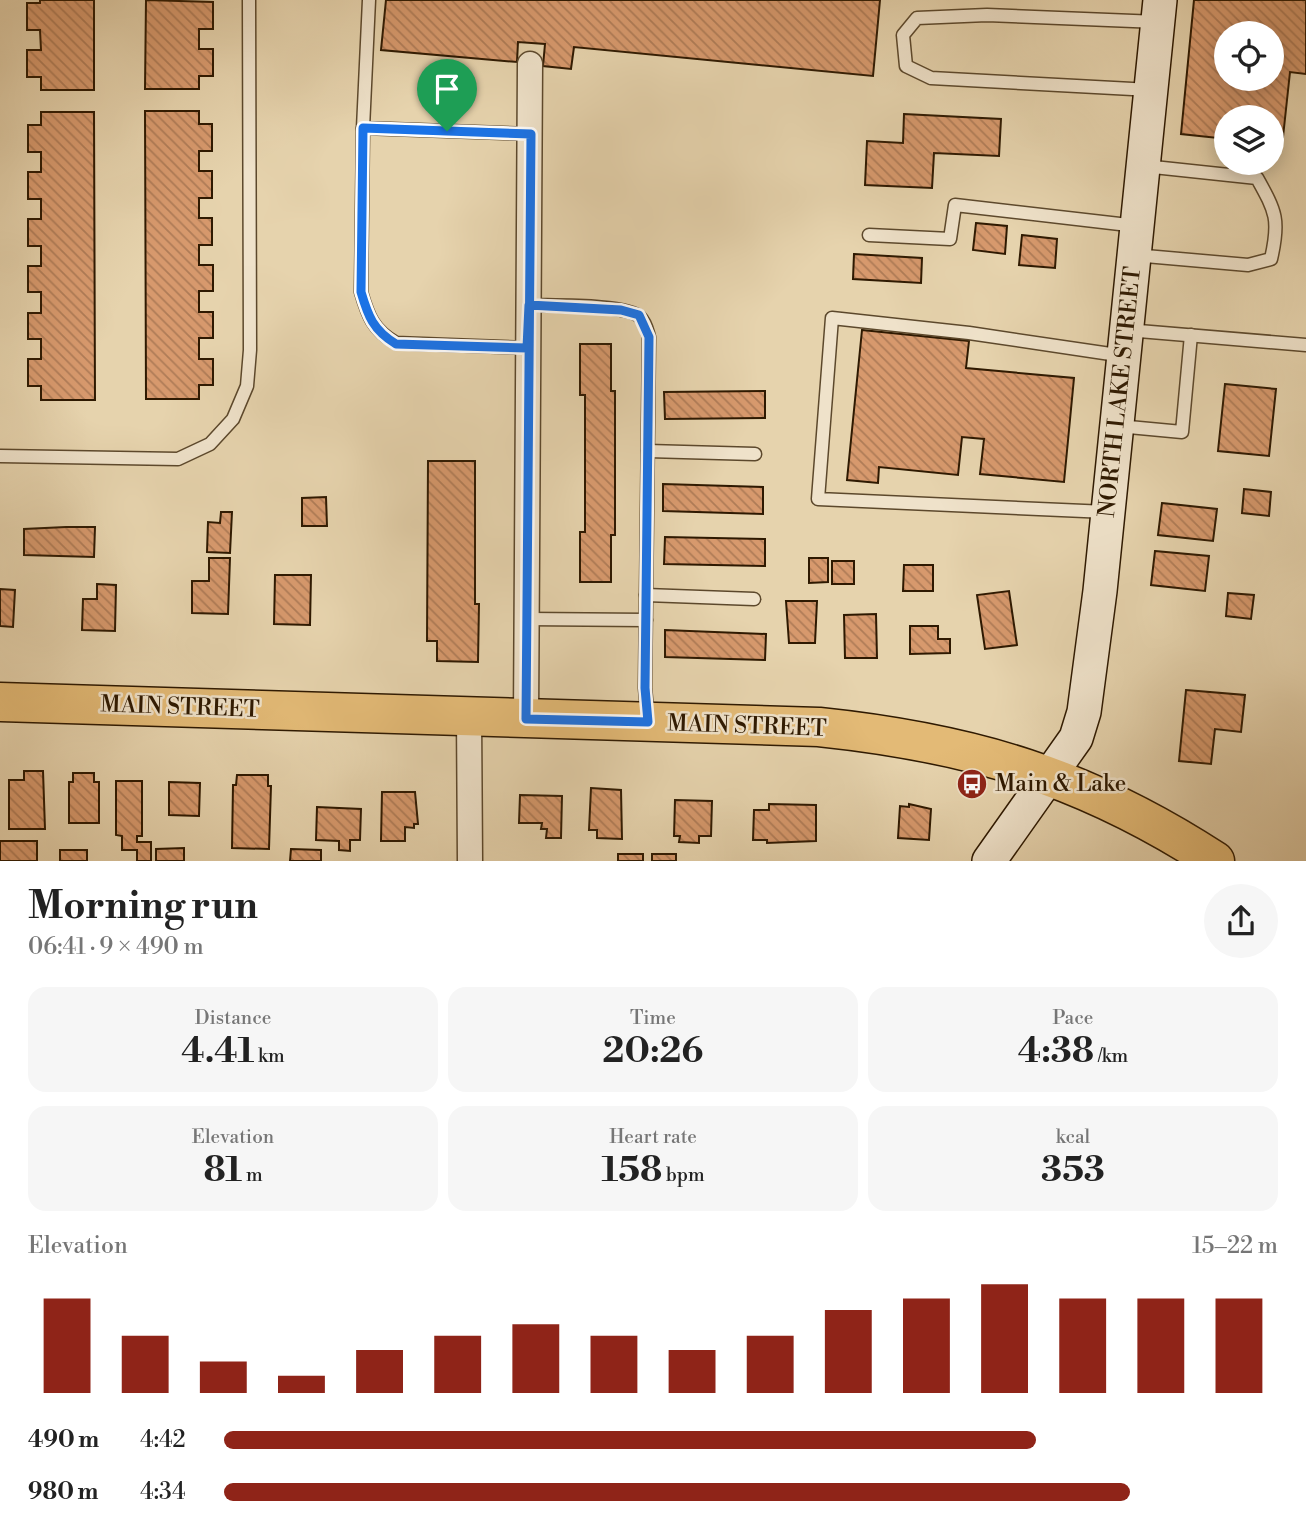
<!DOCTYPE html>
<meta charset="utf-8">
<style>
:root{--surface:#fff;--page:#f6f6f6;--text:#222;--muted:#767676;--accent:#8f2418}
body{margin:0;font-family:"Libre Bodoni",serif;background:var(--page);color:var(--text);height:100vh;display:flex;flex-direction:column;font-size:26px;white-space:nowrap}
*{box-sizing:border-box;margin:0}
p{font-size:23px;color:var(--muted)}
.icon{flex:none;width:38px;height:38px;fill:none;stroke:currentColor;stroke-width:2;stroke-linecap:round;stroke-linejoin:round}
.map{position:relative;height:861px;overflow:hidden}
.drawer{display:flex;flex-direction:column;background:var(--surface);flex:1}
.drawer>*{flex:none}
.tools{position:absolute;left:1214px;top:21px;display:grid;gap:14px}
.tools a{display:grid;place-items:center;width:70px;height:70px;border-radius:50%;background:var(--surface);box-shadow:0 4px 18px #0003;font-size:35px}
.pin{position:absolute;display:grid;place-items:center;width:60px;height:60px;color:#fff;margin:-72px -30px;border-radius:50% 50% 50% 0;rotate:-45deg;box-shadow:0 0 7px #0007}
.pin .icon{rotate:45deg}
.round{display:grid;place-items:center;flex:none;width:74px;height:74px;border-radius:37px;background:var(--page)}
.headline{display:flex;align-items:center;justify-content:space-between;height:119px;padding:0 28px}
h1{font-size:38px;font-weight:800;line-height:52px}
.stats{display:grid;grid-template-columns:repeat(3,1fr);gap:10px;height:119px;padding:7px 28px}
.stats div{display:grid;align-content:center;border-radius:18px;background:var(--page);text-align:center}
.stats b{font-size:35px;font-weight:800}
.stats small{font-size:19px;font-weight:400}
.stats p{font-size:19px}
.chart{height:196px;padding:14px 28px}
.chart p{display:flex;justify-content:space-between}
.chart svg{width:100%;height:126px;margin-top:7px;stroke:var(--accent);stroke-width:6}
ul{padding:0 28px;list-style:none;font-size:23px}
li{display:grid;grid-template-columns:112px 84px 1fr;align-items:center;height:52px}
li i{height:18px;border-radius:9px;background:var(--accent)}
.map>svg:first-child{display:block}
.building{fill:url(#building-back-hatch);stroke:#2e1901;stroke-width:2;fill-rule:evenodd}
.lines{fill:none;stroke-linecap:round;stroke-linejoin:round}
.lane-casing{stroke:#5c482c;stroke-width:15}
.street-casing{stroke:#5c482c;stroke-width:27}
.secondary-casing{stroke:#2e1901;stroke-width:36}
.primary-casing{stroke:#2e1901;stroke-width:41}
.lane{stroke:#efe2ca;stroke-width:12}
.street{stroke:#efe2ca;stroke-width:24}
.secondary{stroke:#efe2ca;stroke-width:33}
.primary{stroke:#e3ba76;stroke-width:38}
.route-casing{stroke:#fff;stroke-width:14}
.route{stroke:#1a73e8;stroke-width:9}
.labels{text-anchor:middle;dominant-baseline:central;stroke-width:5;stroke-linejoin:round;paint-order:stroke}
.street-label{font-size:23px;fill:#2e1901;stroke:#efe2ca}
.poi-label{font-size:23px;fill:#2e1901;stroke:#efe2ca;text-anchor:start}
</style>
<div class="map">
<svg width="1306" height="861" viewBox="0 0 1306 861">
<defs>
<pattern id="building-back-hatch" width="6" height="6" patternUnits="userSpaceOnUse" patternTransform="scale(1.75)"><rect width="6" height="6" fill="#d7996d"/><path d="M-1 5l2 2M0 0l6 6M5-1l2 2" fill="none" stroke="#af7c57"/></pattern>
</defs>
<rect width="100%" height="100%" fill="#e6d3ad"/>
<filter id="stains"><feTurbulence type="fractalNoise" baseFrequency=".00286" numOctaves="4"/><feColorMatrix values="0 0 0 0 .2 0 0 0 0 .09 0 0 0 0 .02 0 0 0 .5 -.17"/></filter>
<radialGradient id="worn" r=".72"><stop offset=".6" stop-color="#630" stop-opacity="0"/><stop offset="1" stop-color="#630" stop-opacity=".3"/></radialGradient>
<g class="building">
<polygon points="40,0 94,0 94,90 41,90 41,77 27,77 27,50 41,50 40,30 27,30 27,3 40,3"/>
<polygon points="146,0 213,2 213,29 199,29 199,49 213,49 213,76 199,76 199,89 145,89"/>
<polygon points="386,0 880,0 873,76 574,47 571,69 543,66 545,44 518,42 517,62 381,50"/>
<path d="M 1194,0 L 1306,0 L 1306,74 L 1290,72 L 1283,137 L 1272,136 L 1272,117 L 1227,117 L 1227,139 L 1181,134 ZM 1227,33 L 1272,33 L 1272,79 L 1227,79 Z"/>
<polygon points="145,111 199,111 199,124 212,124 212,151 199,151 199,171 212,171 212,198 199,198 199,218 212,218 212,245 199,245 199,265 213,265 213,291 199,291 199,312 213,312 213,338 199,338 199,359 213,359 213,385 199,385 199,399 146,399"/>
<polygon points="41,112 94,112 95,400 41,400 41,386 28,386 28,359 41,359 41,339 28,339 28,313 41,313 41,292 28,292 28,266 41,266 41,246 28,246 28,219 41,219 41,199 28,199 28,172 41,172 41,152 28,152 28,125 41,125"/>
<polygon points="904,114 1001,119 999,156 934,153 932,188 865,185 867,141 903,143"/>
<polygon points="976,223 1007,226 1005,254 973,250"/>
<polygon points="1022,235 1057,239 1055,268 1019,265"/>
<polygon points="854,254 922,258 921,283 853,279"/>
<polygon points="862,330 969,341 966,368 1074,378 1064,482 980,474 984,439 962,437 958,475 879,467 878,483 847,480"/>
<polygon points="580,344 611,344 611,391 615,391 615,535 611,535 611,582 580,582 580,532 585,532 585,395 580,395"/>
<polygon points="1225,384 1276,389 1269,456 1218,451"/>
<polygon points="765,391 765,418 665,419 664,392"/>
<polygon points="428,461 475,461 475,604 479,604 478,662 437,661 437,641 427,641"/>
<polygon points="663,484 763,487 763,514 663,511"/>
<polygon points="1244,489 1271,492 1269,516 1242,513"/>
<polygon points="326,497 327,526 302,526 302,498"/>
<polygon points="1162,503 1217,509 1213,541 1158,535"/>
<polygon points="221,512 232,512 230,553 207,552 208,522 220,523"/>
<polygon points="66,527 95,527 94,557 24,555 24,529"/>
<polygon points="665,537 765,539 765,566 664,564"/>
<polygon points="1155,551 1209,556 1205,591 1151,585"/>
<polygon points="209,558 230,558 228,614 192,613 192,581 209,581"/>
<polygon points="809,558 828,558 828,582 809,583"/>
<rect x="832" y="561" width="22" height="23"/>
<polygon points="904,565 933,565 933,591 903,591"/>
<polygon points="275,575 311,575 310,625 274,624"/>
<polygon points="97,584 116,585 115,631 82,630 83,599 97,599"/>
<polygon points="0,589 15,590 13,627 0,626"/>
<polygon points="1009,591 1017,645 985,649 977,595"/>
<polygon points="1228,593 1254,595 1251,619 1226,616"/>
<polygon points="786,601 817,601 815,643 789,643"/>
<polygon points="876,614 877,658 845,658 844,615"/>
<polygon points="910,626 938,626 938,639 950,639 950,653 910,654"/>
<polygon points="665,630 766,634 765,660 665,657"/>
<polygon points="1186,690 1245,695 1241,732 1215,729 1211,764 1179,761"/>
<polygon points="24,771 43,771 45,829 9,829 9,780 24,780"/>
<polygon points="73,773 94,773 94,782 99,782 99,823 69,823 69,782 73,782"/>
<polygon points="237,775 268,775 268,786 271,786 269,849 232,848 233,785 236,785"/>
<polygon points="116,781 142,781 142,836 137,836 137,842 151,842 151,861 137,861 137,850 122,850 122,836 116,835"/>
<polygon points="169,782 200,783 199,816 169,815"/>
<polygon points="591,788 621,790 622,839 597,838 597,830 589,830"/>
<polygon points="382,792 415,792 418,824 414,824 414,828 405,827 405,841 381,841"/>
<polygon points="520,795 562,796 561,838 546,838 547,829 541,829 542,823 519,823"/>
<polygon points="675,800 712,801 711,836 699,836 699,843 679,842 680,836 674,836"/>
<polygon points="769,804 816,805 816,841 767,843 767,840 753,840 754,810 769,810"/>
<polygon points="909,804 931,809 929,840 898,838 900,806 909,807"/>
<polygon points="317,807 361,809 360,840 350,840 350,851 339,850 339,841 316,840"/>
<rect x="0" y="841" width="37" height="20"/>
<polygon points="184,848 184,861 156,861 156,849"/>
<polygon points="291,849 321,850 321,861 290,861"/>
<rect x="60" y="850" width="27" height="11"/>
<rect x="618" y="854" width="25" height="7"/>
<rect x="652" y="854" width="24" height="7"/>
</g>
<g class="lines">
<g class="lane-casing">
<g id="lane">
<polyline points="369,0 363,128 531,134"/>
<polyline points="1151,90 931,78 906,66 903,35 917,18 987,15 1158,22"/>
<path d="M 363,128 L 361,292 C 368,316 373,330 396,343 L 527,348"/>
<polyline points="869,235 950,239 955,205 1137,226"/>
<path d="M 1134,255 L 1248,265 L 1271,259 C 1280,220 1276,212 1257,178 L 1144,166"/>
<path d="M 529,305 C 551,306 627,304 640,317 C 646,323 647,330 649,337 L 645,688 L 648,720"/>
<polyline points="1127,330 1306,345"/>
<polyline points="1118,426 1182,432 1191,335"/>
<polyline points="648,451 755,454"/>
<polyline points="0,456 178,459 210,444 233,419 247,386 250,350 249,0"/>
<polyline points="1107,512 818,499 832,318 969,333 1124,356"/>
<polyline points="646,595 754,599"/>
<polyline points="526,619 646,620"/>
</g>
</g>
<g class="street-casing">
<g id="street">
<polyline points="469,716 470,861"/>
<polyline points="526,718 530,64"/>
</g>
</g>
<g class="secondary-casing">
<polyline id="secondary" points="989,861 1076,738 1084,712 1100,591 1160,0"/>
</g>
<g class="primary-casing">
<path id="primary" d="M 0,702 L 819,727 C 972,743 1086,777 1215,861"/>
</g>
<use href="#lane" class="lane"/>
<use href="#street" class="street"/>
<use href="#secondary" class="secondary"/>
<use href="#primary" class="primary"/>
</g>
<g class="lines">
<g class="route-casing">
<path id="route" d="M 447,131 L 531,134 L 526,719 L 648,722 L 645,688 L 649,337 L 639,315 L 621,310 L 529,305 L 527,348 L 396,344 C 373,330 368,316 361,292 L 363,128 L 447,131"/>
</g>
<use href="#route" class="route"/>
</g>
<defs>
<g id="bus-disc" transform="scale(1.575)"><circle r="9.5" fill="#8f2418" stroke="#efe2ca"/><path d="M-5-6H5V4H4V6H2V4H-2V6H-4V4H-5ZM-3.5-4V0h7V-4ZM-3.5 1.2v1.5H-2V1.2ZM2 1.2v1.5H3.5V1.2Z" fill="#fff"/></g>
</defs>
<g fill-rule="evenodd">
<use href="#bus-disc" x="972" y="784"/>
</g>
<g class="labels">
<g class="street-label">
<text transform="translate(1120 392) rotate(-84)">NORTH LAKE STREET</text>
<text transform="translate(180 707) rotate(2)">MAIN STREET</text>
<text transform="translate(747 726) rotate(2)">MAIN STREET</text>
</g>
<g class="poi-label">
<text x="995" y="784">Main &amp; Lake</text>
</g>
</g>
<rect width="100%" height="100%" filter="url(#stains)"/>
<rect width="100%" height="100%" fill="url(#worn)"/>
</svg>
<div class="tools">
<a><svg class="icon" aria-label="locate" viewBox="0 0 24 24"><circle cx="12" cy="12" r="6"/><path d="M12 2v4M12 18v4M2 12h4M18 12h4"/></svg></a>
<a><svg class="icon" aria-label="layers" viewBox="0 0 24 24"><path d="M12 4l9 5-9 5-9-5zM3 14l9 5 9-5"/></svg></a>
</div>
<div class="pin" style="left:447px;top:131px;background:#1e9e55"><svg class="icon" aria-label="arrive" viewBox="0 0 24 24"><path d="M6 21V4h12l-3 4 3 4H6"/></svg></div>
</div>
<section class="drawer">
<div class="headline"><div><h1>Morning run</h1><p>06:41 · 9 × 490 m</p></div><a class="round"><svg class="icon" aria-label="share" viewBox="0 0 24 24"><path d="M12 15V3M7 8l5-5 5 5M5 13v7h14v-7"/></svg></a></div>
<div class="stats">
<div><p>Distance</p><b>4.41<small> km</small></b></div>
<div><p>Time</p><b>20:26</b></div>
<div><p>Pace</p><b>4:38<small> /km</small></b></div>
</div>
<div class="stats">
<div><p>Elevation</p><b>81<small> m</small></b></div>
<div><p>Heart rate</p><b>158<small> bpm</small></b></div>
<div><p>kcal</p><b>353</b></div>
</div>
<div class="chart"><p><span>Elevation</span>15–22 m</p>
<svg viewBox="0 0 160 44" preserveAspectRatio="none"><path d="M5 44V11M15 44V24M25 44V33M35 44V38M45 44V29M55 44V24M65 44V20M75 44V24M85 44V29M95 44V24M105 44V15M115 44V11M125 44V6M135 44V11M145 44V11M155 44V11"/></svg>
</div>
<ul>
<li><b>490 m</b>4:42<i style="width:77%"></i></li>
<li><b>980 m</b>4:34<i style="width:86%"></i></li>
</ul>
</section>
